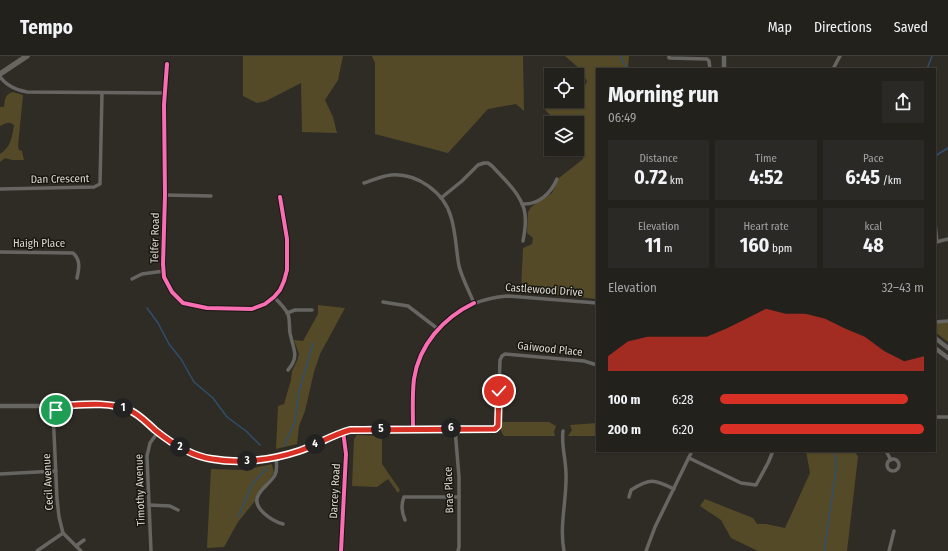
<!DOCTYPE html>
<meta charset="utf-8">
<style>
:root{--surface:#22211c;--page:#2a2925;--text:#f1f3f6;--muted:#a2a3a3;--line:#3f3e3b;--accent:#d93025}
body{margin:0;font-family:"Fira Sans Condensed",sans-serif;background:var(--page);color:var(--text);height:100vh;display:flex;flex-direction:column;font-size:15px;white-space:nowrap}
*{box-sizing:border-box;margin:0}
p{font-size:13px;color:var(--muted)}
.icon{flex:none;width:22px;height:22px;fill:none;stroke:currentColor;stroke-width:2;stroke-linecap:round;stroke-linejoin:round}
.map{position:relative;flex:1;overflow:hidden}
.sheet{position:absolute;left:596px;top:12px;width:340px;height:384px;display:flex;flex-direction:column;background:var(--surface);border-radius:0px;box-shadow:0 1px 3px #0004,0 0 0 1px var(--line)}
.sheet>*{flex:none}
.fabs{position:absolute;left:544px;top:12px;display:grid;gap:8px}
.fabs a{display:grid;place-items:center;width:40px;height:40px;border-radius:0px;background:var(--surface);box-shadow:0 1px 3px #0004,0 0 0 1px var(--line);font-size:20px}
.pin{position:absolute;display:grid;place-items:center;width:34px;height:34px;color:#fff;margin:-17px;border:2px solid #fff;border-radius:50%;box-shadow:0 1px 4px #0007}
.km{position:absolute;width:20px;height:20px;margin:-10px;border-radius:50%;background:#222;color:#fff;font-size:11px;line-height:20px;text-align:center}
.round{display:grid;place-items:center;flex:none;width:42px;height:42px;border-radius:0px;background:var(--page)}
.overview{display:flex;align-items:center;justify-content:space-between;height:68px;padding:0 12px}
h1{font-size:22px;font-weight:700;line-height:30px}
.metrics{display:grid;grid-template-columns:repeat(3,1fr);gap:6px;height:68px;padding:4px 12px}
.metrics div{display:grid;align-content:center;border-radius:0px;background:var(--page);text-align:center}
.metrics b{font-size:20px;font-weight:700}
.metrics small{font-size:11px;font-weight:400}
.metrics p{font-size:11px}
.chart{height:112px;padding:8px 12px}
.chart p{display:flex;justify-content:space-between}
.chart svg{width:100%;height:72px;margin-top:4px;fill:var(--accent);opacity:.7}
ul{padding:0 12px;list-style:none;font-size:13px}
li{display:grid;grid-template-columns:64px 48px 1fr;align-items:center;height:30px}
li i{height:10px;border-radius:5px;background:var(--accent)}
header{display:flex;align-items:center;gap:24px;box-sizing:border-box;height:56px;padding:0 20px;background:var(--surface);border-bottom:1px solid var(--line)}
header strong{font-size:19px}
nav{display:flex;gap:22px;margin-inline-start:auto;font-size:14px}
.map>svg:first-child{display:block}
.green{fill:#554a28}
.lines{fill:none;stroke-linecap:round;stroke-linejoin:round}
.stream{stroke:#2f4f6d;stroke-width:1.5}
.minor{stroke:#666562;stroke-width:3.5}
.tertiary{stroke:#666562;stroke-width:4.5}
.primary{stroke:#666560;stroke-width:5.5}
.cycleway-casing{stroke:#181610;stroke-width:6}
.cycleway{stroke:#f96db3;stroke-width:4}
.route-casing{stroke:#fff;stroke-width:8}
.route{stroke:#d93025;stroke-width:5}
.labels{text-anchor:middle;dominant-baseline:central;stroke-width:3;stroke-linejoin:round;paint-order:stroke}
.street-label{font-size:11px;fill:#dbd8d0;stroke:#181610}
</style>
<header>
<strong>Tempo</strong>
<nav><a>Map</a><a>Directions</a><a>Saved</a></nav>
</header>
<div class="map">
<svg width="948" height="495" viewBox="0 0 948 495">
<rect width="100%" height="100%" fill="#2e2c25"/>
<g class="green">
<polygon points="243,0 343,0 338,24 325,44 333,61 337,77 302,76 301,27 266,45 257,47 243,40"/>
<polygon points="372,0 523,0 524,55 516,48 488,53 448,97 375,78 375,7"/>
<path d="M 565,0 L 629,0 L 628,13 L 597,13 L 597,243 L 521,235 L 523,192 L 532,188 L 533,182 L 527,177 L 528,156 L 531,151 L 552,137 L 559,122 L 583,103 L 584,98 L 584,91 L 577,85 L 577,67 L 559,67 L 545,54 L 552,45 L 577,45 C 577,38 585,32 587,25 L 580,13 Z"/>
<path d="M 13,36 L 23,39 L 18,90 L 19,94 L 22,95 L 24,104 L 12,104 L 5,102 L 0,106 L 0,98 C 11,91 12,81 14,69 C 9,65 6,67 0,70 L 0,51 L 4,51 C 5,43 5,38 13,36 Z"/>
<polygon points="318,249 345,252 320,298 314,316 305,355 299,370 297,388 276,393 278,350 284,348 291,324 292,315 297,305 299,298 294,284 303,285 318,258"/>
<polygon points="937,267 948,267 948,286 935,276 935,268"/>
<polygon points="502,366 549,366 556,370 554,376 555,380 504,380 501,375"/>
<polygon points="597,367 597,380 568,380 572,374 570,369"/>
<polygon points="357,379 382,380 382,408 400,434 398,437 388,423 377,431 352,430 354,383"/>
<polygon points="806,395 855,395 858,401 847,495 758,495 731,482 721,464 700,450 705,443 753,462 757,468 766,468 785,472 810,417"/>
<polygon points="272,408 274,417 255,442 255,445 238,466 224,491 207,492 211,413 245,414"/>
</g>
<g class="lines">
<g class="stream">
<polyline points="621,0 626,13"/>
<polyline points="927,13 932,0"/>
<polyline points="935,100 948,92"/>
<polyline points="147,252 158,267 169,288 181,303 194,326 213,342 227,361 246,375 260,389"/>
<polyline points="284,390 295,366 299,336 313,287"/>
<polyline points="239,460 252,428 267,412"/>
<polyline points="824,495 836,415 836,402 834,395"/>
</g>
<g class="minor">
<polyline points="669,0 669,2 707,3 709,5 710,13"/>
<polyline points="167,8 164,49 165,139 163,208 164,221 172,236 183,247 207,252 252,253 265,248 274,241 280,234 284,225 287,214 287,183 280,141"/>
<polyline points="833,13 840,0"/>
<path d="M 0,21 C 7,30 15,34 27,36 L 165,37"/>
<path d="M 364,127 C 373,124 382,120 391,119 C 417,117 444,136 451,161 C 456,177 456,194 459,210 C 462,222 469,235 474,247"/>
<polyline points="0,133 94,131 100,128 102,37"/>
<polyline points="165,139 211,140"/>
<path d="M 441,142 L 462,125 L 478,109 L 484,107 L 488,107 L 492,110 C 504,123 519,136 524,153 C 527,163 525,175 523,185"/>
<path d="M 522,148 C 539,149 551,137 557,123"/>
<polyline points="935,167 937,186"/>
<polyline points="936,186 948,183"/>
<path d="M 0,196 L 73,197 C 81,204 79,213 77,222"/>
<polyline points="132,223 142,218 164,215"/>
<path d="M 274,241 C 279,246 285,252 288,258 C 290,264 289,270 290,277 C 293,293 300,300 288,314"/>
<polyline points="383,246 408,250 438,273"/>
<path d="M 597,247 L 507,240 C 460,244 421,275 414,323 C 412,339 413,356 413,372 L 497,372 L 498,366 L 500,304 L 502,300 L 505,298 L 584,305 L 597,309"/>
<polyline points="287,257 295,254 312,254"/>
<polyline points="935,266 948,265"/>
<polyline points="53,355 57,443 59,461 63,477 81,495"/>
<polyline points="935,361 948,361"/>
<polyline points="455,373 459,421 459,491 458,495"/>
<path d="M 563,375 C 561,389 566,403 566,418 C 567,443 559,470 564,495"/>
<polyline points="886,395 891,404"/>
<path d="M 276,400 C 276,406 278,413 275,419 C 271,426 263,431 259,438 C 250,451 272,465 283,468"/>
<polyline points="689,402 741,427 756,429 768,407 773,395"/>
<circle cx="893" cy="409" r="6"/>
<polyline points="0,418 56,415"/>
<path d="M 629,441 L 631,434 C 650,422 654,423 674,433"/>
<polyline points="149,449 170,450 178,454"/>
<path d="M 405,464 C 402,457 401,448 404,441 L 459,441"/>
<polyline points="76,490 84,484"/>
<polyline points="37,495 63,477"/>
<polyline points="151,495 147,400 150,387 158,376"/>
<polyline points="341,495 346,398 343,375"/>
<polyline points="646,495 655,471 692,395"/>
<polyline points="889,495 894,475"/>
</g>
<g class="tertiary">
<polyline points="724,0 724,13"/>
<polyline points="935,282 948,292"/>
<polyline points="935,292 948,302"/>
<polyline points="0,350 49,350"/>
<polyline points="49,350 50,354 53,355 56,354 57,350"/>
<polyline points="49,350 53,347 56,348 57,350"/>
<path d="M 57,350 C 78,350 110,345 130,354 C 139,359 148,368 156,374 C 175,390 197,403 221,405 C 247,407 275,403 299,395 C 317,389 331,377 350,374 C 367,370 395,372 413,372"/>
</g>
<polyline class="primary" points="0,18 27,0"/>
<g class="cycleway-casing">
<g id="cycleway">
<polyline points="167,8 164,49 165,139 163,208 164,221 172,236 183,247 207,252 252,253 265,248 274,241 280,234 284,225 287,214 287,183 280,141"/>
<path d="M 57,350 C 78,350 110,345 130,354 C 139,359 148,368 156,374 C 175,390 197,403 221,405 C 247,407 275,403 299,395 C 317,389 331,377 350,374 C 367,370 395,372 413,372 C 413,356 412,339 414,323 C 419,289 443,262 474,247"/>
<polyline points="341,495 346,398 343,375"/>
</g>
</g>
<use href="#cycleway" class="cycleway"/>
</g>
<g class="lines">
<g class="route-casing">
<path id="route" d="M 56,354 L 57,350 L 59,350 C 81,349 108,345 129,354 C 139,358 147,367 155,374 C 171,387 191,400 212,403 C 240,408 272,404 299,395 C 316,389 332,379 350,374 L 495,373 L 498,370 L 499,335"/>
</g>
<use href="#route" class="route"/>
</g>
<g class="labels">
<g class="street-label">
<text transform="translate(60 123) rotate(-1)">Dan Crescent</text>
<text transform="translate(155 182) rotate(-89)">Telfer Road</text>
<text x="39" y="187">Haigh Place</text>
<text transform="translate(544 234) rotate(4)">Castlewood Drive</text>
<text transform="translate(550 293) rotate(6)">Gaiwood Place</text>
<text transform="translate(48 426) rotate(-93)">Cecil Avenue</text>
<text transform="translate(140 434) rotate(-92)">Timothy Avenue</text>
<text transform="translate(449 434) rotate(-92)">Brae Place</text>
<text transform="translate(335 435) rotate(-87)">Darcey Road</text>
</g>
</g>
</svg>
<div class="fabs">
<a><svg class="icon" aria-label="locate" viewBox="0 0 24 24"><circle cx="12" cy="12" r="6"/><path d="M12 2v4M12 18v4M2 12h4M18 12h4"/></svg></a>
<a><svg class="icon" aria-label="layers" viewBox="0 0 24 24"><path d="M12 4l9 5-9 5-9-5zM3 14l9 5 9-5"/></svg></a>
</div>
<div class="pin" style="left:56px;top:354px;background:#1e9e55"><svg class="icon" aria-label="arrive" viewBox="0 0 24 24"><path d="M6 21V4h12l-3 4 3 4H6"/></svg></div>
<div class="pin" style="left:499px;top:335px;background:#d93025"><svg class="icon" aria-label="check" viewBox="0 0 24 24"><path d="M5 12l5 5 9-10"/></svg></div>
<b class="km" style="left:123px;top:352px">1</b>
<b class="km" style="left:180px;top:391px">2</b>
<b class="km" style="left:247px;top:405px">3</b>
<b class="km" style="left:315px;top:388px">4</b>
<b class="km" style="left:381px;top:373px">5</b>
<b class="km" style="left:451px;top:372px">6</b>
<section class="sheet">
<div class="overview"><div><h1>Morning run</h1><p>06:49</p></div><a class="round"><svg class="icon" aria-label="share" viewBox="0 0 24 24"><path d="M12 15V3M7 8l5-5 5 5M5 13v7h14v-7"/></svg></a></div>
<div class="metrics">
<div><p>Distance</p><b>0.72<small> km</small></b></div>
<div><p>Time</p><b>4:52</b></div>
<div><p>Pace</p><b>6:45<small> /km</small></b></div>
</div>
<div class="metrics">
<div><p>Elevation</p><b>11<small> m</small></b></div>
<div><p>Heart rate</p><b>160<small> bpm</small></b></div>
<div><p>kcal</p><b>48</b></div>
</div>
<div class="chart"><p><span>Elevation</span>32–43 m</p>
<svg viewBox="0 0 160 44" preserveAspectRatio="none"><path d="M0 44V35L10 26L20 23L30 23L40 23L50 23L60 18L70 12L80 6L90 9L100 9L110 12L120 18L130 23L140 32L150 38L160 35V44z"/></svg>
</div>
<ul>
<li><b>100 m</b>6:28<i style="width:92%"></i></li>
<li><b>200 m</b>6:20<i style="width:100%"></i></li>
</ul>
</section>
</div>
